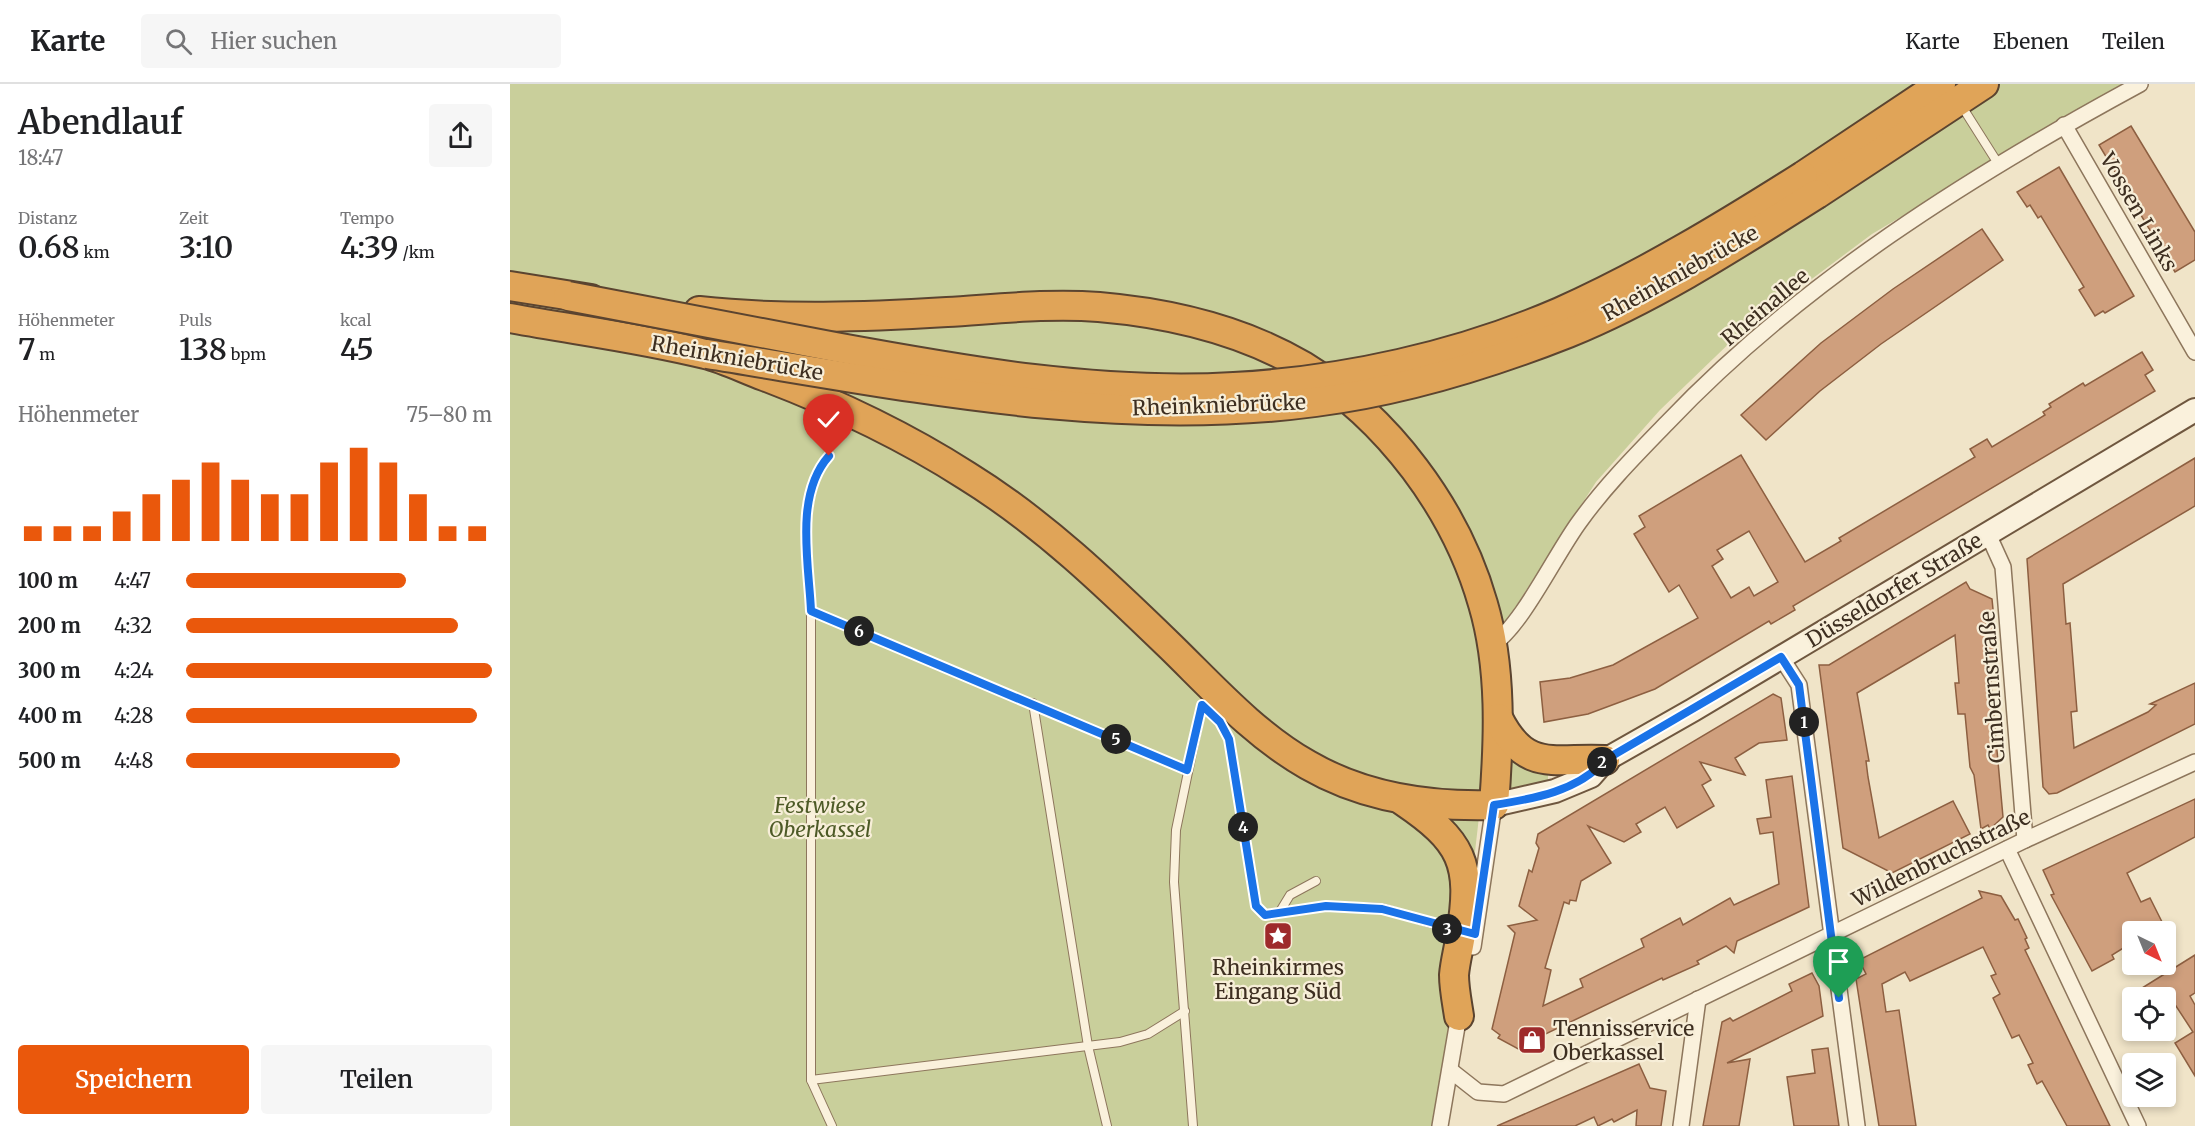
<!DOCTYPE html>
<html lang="de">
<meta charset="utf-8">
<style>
:root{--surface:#fff;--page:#f6f6f6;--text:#202124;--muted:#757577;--line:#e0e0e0;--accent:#ea580c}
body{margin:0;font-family:Merriweather,serif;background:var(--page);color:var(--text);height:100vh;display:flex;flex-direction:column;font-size:22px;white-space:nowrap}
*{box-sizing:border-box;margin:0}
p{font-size:20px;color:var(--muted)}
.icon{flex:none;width:33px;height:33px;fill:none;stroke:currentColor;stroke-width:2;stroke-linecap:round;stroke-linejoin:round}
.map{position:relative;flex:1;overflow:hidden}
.drawer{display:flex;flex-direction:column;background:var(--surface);width:510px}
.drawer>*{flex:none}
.needle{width:39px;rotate:137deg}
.buttons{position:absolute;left:1612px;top:837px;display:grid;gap:12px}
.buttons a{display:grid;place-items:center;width:54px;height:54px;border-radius:6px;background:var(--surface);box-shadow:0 3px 9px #0003;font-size:30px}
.pin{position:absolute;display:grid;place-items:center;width:51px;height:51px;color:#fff;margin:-62px -26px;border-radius:50% 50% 50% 0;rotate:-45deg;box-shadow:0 0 6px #0007}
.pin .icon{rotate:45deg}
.km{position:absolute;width:30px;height:30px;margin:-15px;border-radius:50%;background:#222;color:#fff;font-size:16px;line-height:30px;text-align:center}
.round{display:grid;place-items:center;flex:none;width:63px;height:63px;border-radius:6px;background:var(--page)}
.summary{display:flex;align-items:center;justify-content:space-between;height:102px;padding:0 18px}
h1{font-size:33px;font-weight:600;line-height:45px}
.figures{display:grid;grid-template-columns:repeat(3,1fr);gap:9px;height:102px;padding:6px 18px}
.figures div{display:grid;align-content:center}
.figures b{font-size:30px;font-weight:600}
.figures small{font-size:16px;font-weight:400}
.figures p{font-size:16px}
.chart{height:168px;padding:12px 18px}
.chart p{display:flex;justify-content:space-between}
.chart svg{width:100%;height:108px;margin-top:6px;stroke:var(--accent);stroke-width:6}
.primary-button{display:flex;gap:12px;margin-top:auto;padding:12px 18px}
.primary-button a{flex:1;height:69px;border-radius:6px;background:var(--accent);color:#fff;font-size:24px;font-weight:600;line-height:69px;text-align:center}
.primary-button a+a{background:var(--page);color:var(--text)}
ul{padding:0 18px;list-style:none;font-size:20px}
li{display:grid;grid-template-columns:96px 72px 1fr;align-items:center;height:45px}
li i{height:15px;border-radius:8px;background:var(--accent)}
header{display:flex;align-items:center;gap:36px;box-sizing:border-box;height:84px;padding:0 30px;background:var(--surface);border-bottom:2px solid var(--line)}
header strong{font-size:28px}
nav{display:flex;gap:33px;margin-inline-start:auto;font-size:21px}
.search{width:420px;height:54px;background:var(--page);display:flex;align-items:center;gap:15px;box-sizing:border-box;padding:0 21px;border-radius:6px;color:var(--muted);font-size:22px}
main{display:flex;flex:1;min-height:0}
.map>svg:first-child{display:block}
.green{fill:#c9cf9b}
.building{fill:#cf9f7d;stroke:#8d5f41;stroke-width:1.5;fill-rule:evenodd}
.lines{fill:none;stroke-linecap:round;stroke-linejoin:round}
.lane-casing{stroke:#8d765c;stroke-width:10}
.street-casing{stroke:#8d765c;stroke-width:18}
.secondary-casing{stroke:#6f573f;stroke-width:26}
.highway-casing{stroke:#5b4430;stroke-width:32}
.lane{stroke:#faf1dc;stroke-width:8}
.street{stroke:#faf1dc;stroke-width:15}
.secondary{stroke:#faf1dc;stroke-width:22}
.highway{stroke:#e0a458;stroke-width:28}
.highway-bridge-casing{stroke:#5b4430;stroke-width:32;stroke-linecap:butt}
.highway-bridge{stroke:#e0a458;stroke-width:28}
.route-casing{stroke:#fff;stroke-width:12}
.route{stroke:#1a73e8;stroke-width:8}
.labels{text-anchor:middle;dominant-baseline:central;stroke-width:4.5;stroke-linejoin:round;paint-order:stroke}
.street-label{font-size:21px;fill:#3d2e20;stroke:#f7eed8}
.park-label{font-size:21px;font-style:italic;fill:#4d5a26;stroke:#f7eed8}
.poi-label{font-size:21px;fill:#3d2e20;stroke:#f7eed8}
</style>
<header>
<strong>Karte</strong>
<div class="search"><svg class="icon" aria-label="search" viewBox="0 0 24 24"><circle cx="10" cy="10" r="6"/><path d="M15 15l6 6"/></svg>Hier suchen</div>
<nav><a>Karte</a><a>Ebenen</a><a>Teilen</a></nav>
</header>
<main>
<section class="drawer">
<div class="summary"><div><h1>Abendlauf</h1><p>18:47</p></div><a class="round"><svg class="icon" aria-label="share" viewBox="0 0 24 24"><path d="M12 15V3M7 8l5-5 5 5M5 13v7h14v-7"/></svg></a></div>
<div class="figures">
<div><p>Distanz</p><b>0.68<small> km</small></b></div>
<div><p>Zeit</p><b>3:10</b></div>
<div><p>Tempo</p><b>4:39<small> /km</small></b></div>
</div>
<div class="figures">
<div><p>Höhenmeter</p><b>7<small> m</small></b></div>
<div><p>Puls</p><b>138<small> bpm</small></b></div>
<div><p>kcal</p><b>45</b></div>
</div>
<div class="chart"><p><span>Höhenmeter</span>75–80 m</p>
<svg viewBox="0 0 160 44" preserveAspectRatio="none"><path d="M5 44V38M15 44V38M25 44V38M35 44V32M45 44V25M55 44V19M65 44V12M75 44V19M85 44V25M95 44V25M105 44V12M115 44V6M125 44V12M135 44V25M145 44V38M155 44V38"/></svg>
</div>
<ul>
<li><b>100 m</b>4:47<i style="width:72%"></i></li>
<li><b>200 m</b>4:32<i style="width:89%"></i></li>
<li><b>300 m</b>4:24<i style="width:100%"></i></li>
<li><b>400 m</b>4:28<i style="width:95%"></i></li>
<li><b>500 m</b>4:48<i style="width:70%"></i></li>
</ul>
<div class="primary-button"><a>Speichern</a><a>Teilen</a></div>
</section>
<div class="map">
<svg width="1685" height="1042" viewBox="0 0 1685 1042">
<rect width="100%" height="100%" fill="#f0e4c8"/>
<g class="green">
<polygon points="0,0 1620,0 1549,39 1362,150 1232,247 1150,326 1086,398 973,573 980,637 956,846 922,1042 0,1042"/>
<polygon points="997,671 1038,685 1038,698 998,705"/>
</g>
<g class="building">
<polygon points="1621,42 1685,148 1685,176 1665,188 1589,61"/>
<polygon points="1549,83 1624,212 1595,229 1593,227 1585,232 1569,206 1574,203 1531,132 1528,134 1520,121 1517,123 1507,108"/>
<polygon points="1472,145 1493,176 1371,260 1310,307 1256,356 1231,331 1311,259 1383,205"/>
<path d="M 1632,268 L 1643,286 L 1635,291 L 1645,307 L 1283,522 L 1285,526 L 1261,540 L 1259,537 L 1145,605 L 1078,630 L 1034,638 L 1030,598 L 1060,594 L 1103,581 L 1188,534 L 1169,501 L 1159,508 L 1124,450 L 1135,443 L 1129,432 L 1231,371 L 1295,478 L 1331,457 L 1329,454 L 1465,373 L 1460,365 L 1477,355 L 1482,363 L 1535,331 L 1533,328 L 1541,323 L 1539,320 L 1573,299 L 1575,302 ZM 1239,447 L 1268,498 L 1244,512 L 1239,503 L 1221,514 L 1202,482 L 1213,475 L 1207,466 Z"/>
<polygon points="1685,374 1685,422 1553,500 1556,540 1560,539 1567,627 1561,628 1564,664 1638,628 1646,621 1640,620 1685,599 1685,640 1547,709 1539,710 1533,703 1517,475"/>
<polygon points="1456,498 1460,505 1482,515 1488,577 1479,578 1493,733 1480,745 1478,741 1471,745 1464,691 1460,683 1455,630 1448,630 1445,599 1449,599 1445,551 1347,609 1359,677 1356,677 1358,693 1369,754 1443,717 1460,750 1382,789 1333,764 1309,581 1319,581"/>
<polygon points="1263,610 1271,614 1277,656 1249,659 1225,674 1235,691 1190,678 1201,696 1192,701 1204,722 1167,744 1155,723 1126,740 1131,748 1114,758 1078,742 1101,779 1071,797 1066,817 1060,816 1059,820 1054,818 1035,884 1041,886 1033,922 1073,903 1070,895 1134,863 1131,855 1170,834 1173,841 1220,814 1224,821 1269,800 1263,748 1250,750 1247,735 1261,733 1256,696 1282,692 1299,823 1227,857 1224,869 1216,862 1187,877 1189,880 1153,896 1152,894 1027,954 1029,958 1012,967 988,954 990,951 982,945 1005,849 998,842 1027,836 1009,822 1019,786 1022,788 1029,764 1026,759 1028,750"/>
<polygon points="1685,715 1685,753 1617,789 1631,818 1640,814 1653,840 1640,848 1623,848 1623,858 1602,871 1604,875 1582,887 1541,811 1544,810 1533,786"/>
<polygon points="1469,807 1491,812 1505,836 1508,835 1517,854 1515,855 1519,864 1515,866 1600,1042 1557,1042 1532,997 1527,1000 1518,981 1523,979 1509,951 1502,954 1483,914 1490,910 1481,892 1486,890 1473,863 1400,897 1395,888 1372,900 1376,928 1389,926 1406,1042 1369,1042 1346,895 1356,890 1349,876 1472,814"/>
<polygon points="1685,871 1685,909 1680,912 1685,921 1685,992 1665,959 1683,948 1666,922 1656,928 1656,914 1616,914"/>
<polygon points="1302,889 1309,902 1313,932 1217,979 1240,975 1229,1042 1193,1042 1212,938 1220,934 1223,937 1282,907 1279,900"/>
<polygon points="1318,964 1329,1042 1284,1042 1277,993 1305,989 1302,966"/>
<polygon points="1129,980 1140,1004 1156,1007 1151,1042 1126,1042 1127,1026 1104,1038 1102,1035 1088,1042 1084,1033 1065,1042 987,1042"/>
</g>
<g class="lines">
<g class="lane-casing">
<g id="lane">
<polyline points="1451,21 1489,81"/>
<path d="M 301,527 C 299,479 285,412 319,372"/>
<polyline points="523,619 578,962 597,1042"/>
<polyline points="769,829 780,811 806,797"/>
<polyline points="301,996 610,958 638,950 675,927"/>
<polyline points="322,1042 301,996 301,527 677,686"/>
<polyline points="683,1042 664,798 666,746 692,621 710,638 719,655 746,822 755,831 816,822 872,824 946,847"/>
</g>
</g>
<g class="street-casing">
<g id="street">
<polyline points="1554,41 1685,268"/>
<polyline points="1478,450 1493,483 1515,756"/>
<path d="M 982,561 C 1012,542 1046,469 1070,437 C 1096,401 1127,370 1157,339 C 1291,198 1460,92 1630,0"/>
<polyline points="1271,573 1289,601 1347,1042"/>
<polyline points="1497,765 1628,1042"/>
<polyline points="963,863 984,721"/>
<polyline points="940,986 968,1008 994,1010 1515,756 1685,678"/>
<polyline points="930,1042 950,925"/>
<polyline points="1171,1042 1188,915"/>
</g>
</g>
<g class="secondary-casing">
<polyline id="secondary" points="984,721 1045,707 1081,692 1095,676 1183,626 1685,326"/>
</g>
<g class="highway-casing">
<g id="highway">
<polyline points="1293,92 1431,0"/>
<polyline points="1307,110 1474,0"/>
<polyline points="0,202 81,215"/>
<path d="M 0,234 C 65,246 131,254 195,270 C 215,275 235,285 254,292 C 325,319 393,351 457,392 C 533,439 597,501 661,563 C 704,605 745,651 798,681 C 855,714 920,723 984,721 C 989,655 992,584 973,520 C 946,425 878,334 793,282 C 732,246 659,229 589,223 C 539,219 487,225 437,228 C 355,233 272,236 189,227"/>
<path d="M 988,634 C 1016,690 1045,673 1095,676"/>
<path d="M 893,717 C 952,757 963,779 951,850 C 949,864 945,878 944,891 C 944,904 947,919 949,932"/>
</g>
</g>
<use href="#lane" class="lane"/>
<use href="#street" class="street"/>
<use href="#secondary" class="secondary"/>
<use href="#highway" class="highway"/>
<g class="highway-bridge-casing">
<g id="highway-bridge">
<path d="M 58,212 C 147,229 236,246 325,263 C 456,287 590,311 724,303 C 834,297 948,272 1050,228 C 1135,190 1214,142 1293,92"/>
<path d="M 197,270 C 397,302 602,345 805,318 C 892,307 977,281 1058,249 C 1146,213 1226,161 1307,110"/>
</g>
</g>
<use href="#highway-bridge" class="highway-bridge"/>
</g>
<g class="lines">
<g class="route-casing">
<path id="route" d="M 319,372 C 284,411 299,480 301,527 L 677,686 L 692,621 L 710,638 L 719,655 L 746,822 L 755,831 L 816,822 L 872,825 L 965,850 L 984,721 C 1023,715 1069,707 1095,676 L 1271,573 L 1289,601 L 1329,914"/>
</g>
<use href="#route" class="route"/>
</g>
<defs>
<g id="sight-square" transform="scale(1.5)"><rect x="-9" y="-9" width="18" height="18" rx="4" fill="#9e2a2b" stroke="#f7eed8"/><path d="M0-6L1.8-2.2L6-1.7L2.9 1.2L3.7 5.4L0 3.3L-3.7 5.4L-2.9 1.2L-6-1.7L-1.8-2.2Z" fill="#fff"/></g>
<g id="shop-square" transform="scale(1.5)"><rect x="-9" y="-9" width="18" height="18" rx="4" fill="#9e2a2b" stroke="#f7eed8"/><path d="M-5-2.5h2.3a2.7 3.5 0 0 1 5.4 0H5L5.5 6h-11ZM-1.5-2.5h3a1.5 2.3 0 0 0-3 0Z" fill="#fff"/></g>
</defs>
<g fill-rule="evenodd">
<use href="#sight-square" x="768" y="852"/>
<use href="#shop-square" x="1022" y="956"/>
</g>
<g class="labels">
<g class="street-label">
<text transform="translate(1629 128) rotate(60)">Vossen Links</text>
<text transform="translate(1170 189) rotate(-29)">Rheinkniebrücke</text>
<text transform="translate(1255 223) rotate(-40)">Rheinallee</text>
<text transform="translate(227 274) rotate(10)">Rheinkniebrücke</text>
<text transform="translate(709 321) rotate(-2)">Rheinkniebrücke</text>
<text transform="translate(1384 506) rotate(-31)">Düsseldorfer Straße</text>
<text transform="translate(1482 603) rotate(-94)">Cimbernstraße</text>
<text transform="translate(1431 774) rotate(-26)">Wildenbruchstraße</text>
</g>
<g class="park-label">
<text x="310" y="721">Festwiese<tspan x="310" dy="24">Oberkassel</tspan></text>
</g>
<g class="poi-label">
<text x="768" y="883">Rheinkirmes<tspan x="768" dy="24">Eingang Süd</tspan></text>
<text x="1043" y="944" text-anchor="start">Tennisservice<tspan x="1043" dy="24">Oberkassel</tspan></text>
</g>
</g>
</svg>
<div class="buttons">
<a><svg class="needle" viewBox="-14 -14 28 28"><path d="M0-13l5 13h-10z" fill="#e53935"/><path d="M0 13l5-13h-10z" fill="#757577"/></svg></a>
<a><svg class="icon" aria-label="locate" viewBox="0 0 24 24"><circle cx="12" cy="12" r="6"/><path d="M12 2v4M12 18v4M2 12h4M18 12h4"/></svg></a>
<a><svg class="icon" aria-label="layers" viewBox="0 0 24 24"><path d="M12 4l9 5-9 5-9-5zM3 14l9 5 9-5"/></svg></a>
</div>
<div class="pin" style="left:1329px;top:914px;background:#1e9e55"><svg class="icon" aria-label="arrive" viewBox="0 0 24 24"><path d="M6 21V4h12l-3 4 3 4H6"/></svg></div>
<div class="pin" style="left:319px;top:372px;background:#d93025"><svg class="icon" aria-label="check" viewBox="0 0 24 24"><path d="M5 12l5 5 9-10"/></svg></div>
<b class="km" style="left:1294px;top:638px">1</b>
<b class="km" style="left:1092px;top:678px">2</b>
<b class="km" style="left:937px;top:845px">3</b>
<b class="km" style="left:733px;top:743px">4</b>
<b class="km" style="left:606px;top:655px">5</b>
<b class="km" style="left:349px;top:547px">6</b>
</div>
</main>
